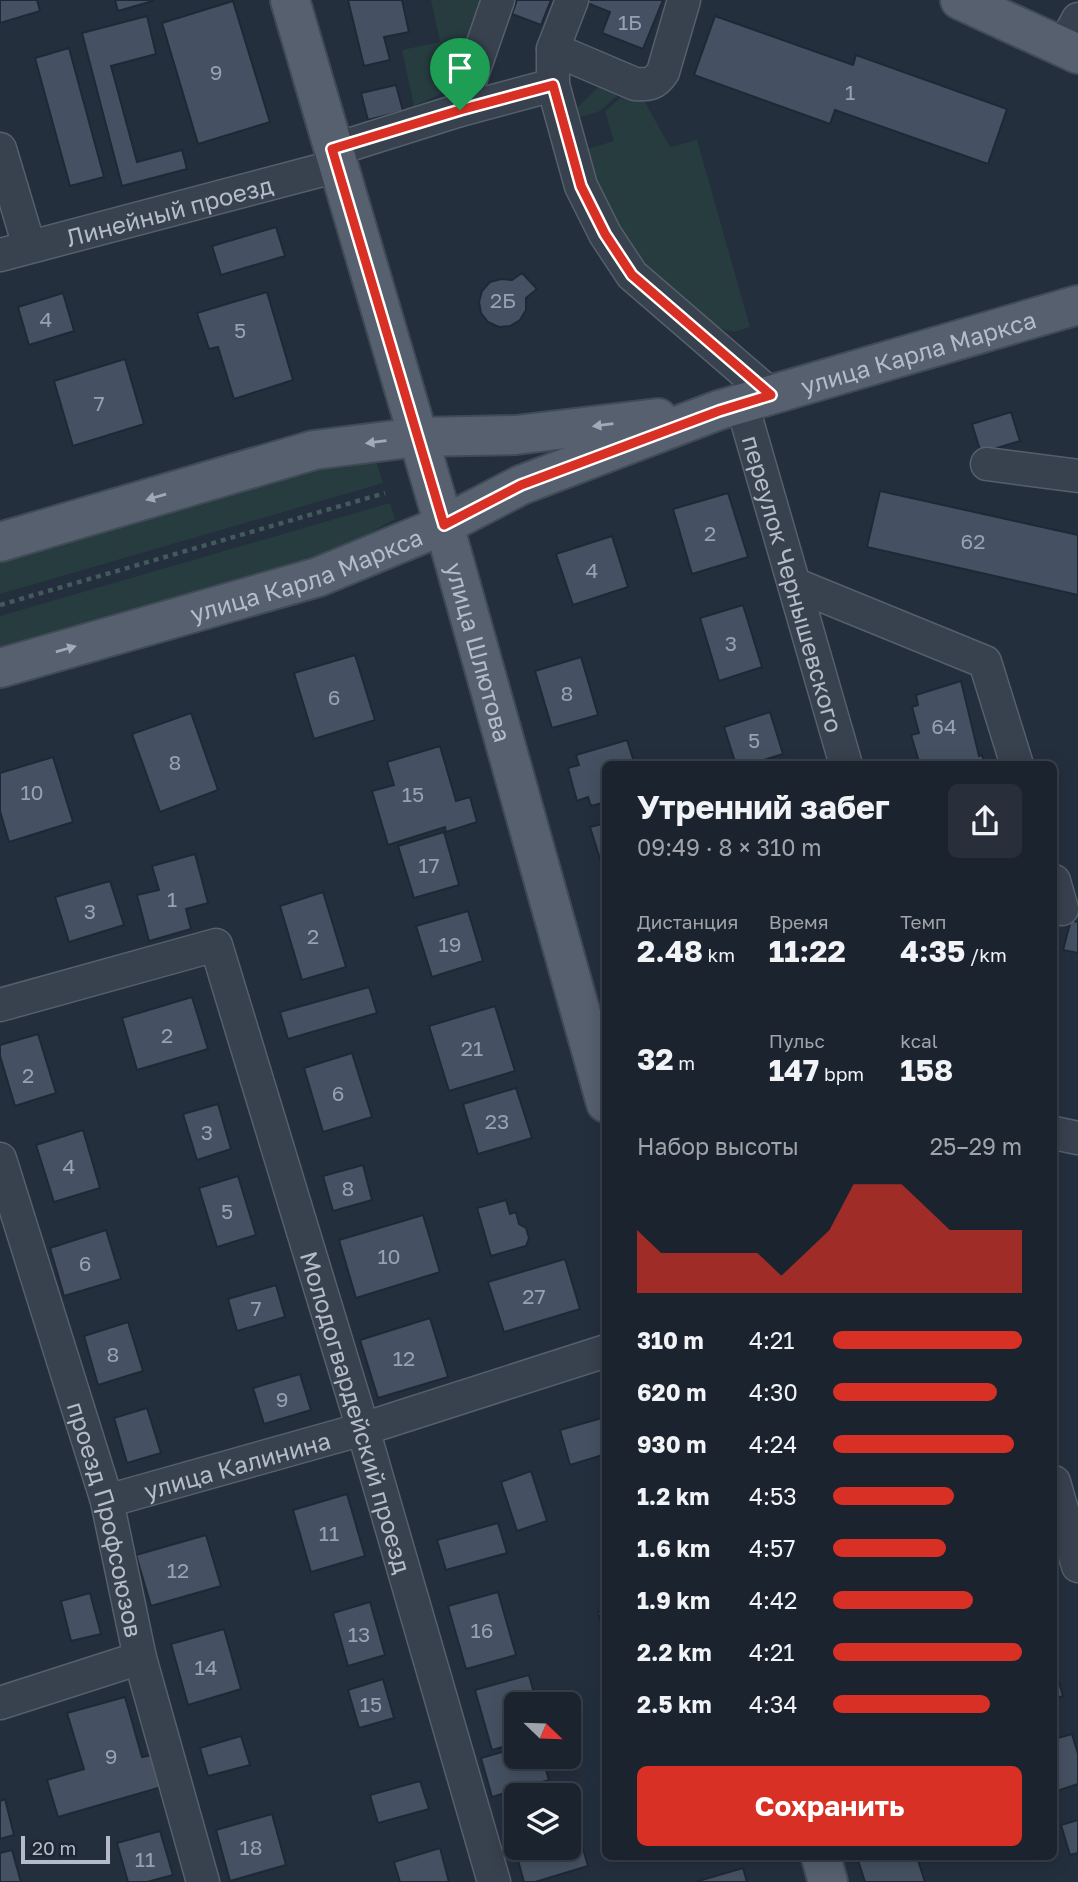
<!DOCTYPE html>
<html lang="ru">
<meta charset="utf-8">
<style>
:root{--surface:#1b232e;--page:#282f3a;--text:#f1f3f6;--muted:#a0a4aa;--line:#39404a;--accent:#d93025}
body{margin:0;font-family:"Golos Text",sans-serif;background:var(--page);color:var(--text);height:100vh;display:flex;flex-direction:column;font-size:26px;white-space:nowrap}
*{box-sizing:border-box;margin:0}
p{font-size:23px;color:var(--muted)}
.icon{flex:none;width:38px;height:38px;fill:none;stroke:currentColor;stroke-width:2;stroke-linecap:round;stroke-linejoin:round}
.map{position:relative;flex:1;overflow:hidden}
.sheet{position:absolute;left:602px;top:761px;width:455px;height:1099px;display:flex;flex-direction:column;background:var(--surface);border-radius:10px;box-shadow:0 4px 18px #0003,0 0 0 2px var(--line)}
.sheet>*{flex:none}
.needle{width:46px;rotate:113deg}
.tools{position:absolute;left:504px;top:1692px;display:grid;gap:14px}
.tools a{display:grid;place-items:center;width:77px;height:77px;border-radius:10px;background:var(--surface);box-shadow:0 4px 18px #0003,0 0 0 2px var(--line);font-size:35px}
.scale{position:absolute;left:21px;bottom:18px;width:89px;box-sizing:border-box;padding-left:7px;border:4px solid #b4bcc9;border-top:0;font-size:19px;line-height:24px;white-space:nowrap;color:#b4bcc9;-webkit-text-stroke:5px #1d2633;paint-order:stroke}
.pin{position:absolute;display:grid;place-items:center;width:60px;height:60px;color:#fff;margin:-72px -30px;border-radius:50% 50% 50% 0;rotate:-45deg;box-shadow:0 0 7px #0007}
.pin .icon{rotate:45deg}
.round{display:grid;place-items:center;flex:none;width:74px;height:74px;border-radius:10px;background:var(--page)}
.head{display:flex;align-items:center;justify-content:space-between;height:119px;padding:0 35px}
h1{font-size:32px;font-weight:700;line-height:52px}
.stats{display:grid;grid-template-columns:repeat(3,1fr);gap:10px;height:119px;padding:7px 35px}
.stats div{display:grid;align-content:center}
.stats b{font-size:30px;font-weight:700}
.stats small{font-size:19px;font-weight:400}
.stats p{font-size:19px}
.chart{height:196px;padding:14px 35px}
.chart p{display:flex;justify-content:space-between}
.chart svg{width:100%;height:126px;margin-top:7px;fill:var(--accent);opacity:.7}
.cta{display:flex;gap:14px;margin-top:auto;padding:14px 35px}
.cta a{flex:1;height:80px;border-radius:10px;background:var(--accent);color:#fff;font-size:28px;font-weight:700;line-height:80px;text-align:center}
ul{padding:0 35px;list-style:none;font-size:23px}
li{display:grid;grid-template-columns:112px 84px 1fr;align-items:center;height:52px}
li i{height:18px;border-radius:9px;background:var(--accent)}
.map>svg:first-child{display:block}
.green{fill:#263c3f}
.building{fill:#455162;stroke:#1f2835;stroke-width:2}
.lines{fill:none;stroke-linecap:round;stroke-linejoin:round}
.minor-casing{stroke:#565f6c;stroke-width:35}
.major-casing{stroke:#414a57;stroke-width:42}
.path{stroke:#44595c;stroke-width:4.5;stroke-dasharray:5 5;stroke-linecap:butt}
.minor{stroke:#38414e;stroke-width:32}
.major{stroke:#56606e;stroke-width:38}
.oneway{fill:#a1aab7}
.route-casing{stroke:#fff;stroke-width:14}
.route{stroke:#d93025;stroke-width:9}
.labels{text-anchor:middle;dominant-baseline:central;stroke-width:6;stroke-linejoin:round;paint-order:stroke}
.number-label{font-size:21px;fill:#98a1af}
.street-label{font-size:24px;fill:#b4bcc9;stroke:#1d2633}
</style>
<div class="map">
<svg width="1078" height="1882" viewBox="0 0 1078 1882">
<rect width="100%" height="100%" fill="#242f3e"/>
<g class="green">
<polygon points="431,0 490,0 456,81 447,91 414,106 402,50 440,42"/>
<polygon points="601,85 621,92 600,111 574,119 579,106"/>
<polygon points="625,94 642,97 670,147 697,140 750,327 734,332 720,328 649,272 611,222 584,150 614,141 605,111"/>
<polygon points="344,458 362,458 377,464 383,483 0,594 0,559"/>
<polygon points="390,503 395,519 326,558 0,652 0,616"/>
</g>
<g class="building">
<polygon points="0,0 37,0 40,11 0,23"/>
<polygon points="115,0 152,0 153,1 118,11"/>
<polygon points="348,0 402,0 409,32 384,37 390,60 364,66"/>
<polygon points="517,0 551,0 541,25 512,14"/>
<polygon points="580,0 663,0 643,49 602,33 610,12"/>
<polygon points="233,1 270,122 198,144 162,23"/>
<polygon points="147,16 156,54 111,66 137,162 182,150 187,169 122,186 82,33"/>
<polygon points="715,16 853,65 856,55 1007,109 988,164 835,110 830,124 694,75"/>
<polygon points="69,48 104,177 70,186 35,58"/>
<polygon points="396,85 403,111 368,120 361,93"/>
<polygon points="276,227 285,256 221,275 212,246"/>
<polygon points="522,273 537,289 526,298 526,310 520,320 510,326 499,327 488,322 481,313 479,302 482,291 490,282 501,279 512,280"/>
<polygon points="267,292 293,380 234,399 218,347 209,349 197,313"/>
<polygon points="63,293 74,331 29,345 18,307"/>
<polygon points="125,359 144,424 73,446 54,381"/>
<polygon points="1011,412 1020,441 981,453 972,424"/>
<polygon points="880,491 1078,535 1078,595 867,547"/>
<polygon points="728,493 748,557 692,574 673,509"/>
<polygon points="612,536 628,587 573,605 556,554"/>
<polygon points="743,605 762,667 719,681 700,618"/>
<polygon points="355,655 375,720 314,739 294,673"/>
<polygon points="581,657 598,715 552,728 535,671"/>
<polygon points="961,681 979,756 982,755 985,765 923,765 922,761 919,762 911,735 919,733 912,707 918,705 916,695"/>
<polygon points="770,712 783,754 748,765 736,765 724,727"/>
<polygon points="191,713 218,790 160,812 132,734"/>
<polygon points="627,740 635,765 606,765 606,802 591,806 588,797 577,801 568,768 579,765 576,755"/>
<polygon points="440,746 456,801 470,797 477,822 446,832 445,827 388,845 372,791 394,785 387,762"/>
<polygon points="53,757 73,822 9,842 0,811 0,773"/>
<polygon points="606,823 606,878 590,827"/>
<polygon points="444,832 459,885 414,898 398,846"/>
<polygon points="195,854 208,903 186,909 191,929 149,941 137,895 159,890 152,866"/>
<polygon points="110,881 124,925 69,942 55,897"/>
<polygon points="323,892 346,967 302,980 280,906"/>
<polygon points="468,911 483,961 432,977 416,926"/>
<polygon points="1071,920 1078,922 1078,953 1063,950"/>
<polygon points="369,987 377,1013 288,1039 280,1012"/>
<polygon points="192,997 208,1049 137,1070 122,1018"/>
<polygon points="495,1006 515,1071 449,1091 429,1026"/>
<polygon points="38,1034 56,1093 15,1106 0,1056 0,1045"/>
<polygon points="352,1053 372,1117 323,1132 304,1068"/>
<polygon points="516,1088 532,1138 478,1154 463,1104"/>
<polygon points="218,1104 231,1149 197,1160 183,1114"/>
<polygon points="83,1130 100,1188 54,1202 36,1145"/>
<polygon points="363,1165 372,1200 333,1211 323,1176"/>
<polygon points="238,1176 256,1235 217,1247 199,1188"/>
<polygon points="506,1200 510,1214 516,1212 519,1224 526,1228 529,1238 526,1246 491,1256 477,1208"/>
<polygon points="423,1215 440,1272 356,1298 339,1240"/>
<polygon points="106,1230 121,1279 64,1296 50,1248"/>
<polygon points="565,1259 580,1309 504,1332 488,1282"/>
<polygon points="276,1285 285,1317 237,1331 228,1299"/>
<polygon points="430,1318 448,1377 378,1398 360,1340"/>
<polygon points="128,1322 143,1371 98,1385 84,1336"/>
<polygon points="300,1374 311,1410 264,1424 253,1388"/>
<polygon points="147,1408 161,1453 127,1463 114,1418"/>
<polygon points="602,1418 606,1428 606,1454 570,1465 560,1430"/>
<polygon points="531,1471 547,1521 517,1531 501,1482"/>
<polygon points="347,1494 365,1556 311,1572 293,1510"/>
<polygon points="498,1523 507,1553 446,1570 437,1540"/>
<polygon points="206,1535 221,1586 151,1606 136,1555"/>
<polygon points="498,1592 516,1655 466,1669 448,1606"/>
<polygon points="90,1593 101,1634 71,1641 61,1601"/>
<polygon points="370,1602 385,1655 348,1666 333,1613"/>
<polygon points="606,1610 606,1639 598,1612"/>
<polygon points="224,1629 241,1689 188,1705 171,1644"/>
<polygon points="1054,1664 1063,1696 1054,1699"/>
<polygon points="529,1675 537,1704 516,1704 516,1743 492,1750 475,1690"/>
<polygon points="383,1679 394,1718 359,1728 348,1690"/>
<polygon points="125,1697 142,1757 156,1754 165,1786 58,1817 47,1780 84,1769 67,1713"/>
<polygon points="1072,1734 1078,1754 1078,1784 1054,1792 1054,1739"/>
<polygon points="241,1736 250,1765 208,1776 200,1748"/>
<polygon points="516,1748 516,1757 542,1757 549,1780 492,1797 481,1758"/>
<polygon points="420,1781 429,1809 378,1823 370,1795"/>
<polygon points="5,1799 14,1835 0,1839 0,1801"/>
<polygon points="272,1814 286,1865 230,1881 216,1830"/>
<polygon points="1078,1820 1078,1853 1070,1855 1061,1825"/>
<polygon points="577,1828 588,1866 535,1882 524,1882 514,1846 516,1845 516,1848 569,1848 569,1830"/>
<polygon points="160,1831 173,1875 147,1882 128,1882 117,1843"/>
<polygon points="440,1848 449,1882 400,1882 394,1862"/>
<polygon points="12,1850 21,1882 0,1882 0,1853"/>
<polygon points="857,1857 917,1857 925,1882 865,1882"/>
<polygon points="743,1868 747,1882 695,1882"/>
</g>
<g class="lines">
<g class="minor-casing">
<g id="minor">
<polyline points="1063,47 1078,19"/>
<path d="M 553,49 L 635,84 C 649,85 655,84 663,72 L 684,0"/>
<polyline points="553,85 581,186 605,234 632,275 771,395"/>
<polyline points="460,110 553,85 553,49 572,0"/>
<polyline points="0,149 29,246"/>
<polyline points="333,150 460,110 498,0"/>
<path id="s1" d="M 0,255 L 337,166"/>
<path id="s2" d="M 742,404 L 846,765"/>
<polyline points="987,464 1078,476"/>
<polyline points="794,584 985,662 1017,765"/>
<polyline points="1054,881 1062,909"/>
<path id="s3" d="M 0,1005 L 216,945 L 363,1429 L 494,1882"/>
<polyline points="1054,1133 1078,1138"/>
<path id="s4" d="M 0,1159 L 107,1501 L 140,1658 L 203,1882"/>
<polyline points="1054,1482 1078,1566"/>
<path id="s5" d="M 107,1501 L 363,1429 L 606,1351"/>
<polyline points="0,1703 140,1658"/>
</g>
</g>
<g class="major-casing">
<g id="major">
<path id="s6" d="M 290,0 L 444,525 L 606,1103"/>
<polyline points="960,0 1078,54"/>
<polyline points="0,542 314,450 418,437 516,435 658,418"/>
<path id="s7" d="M 0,668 L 318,577 L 444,525 L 521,485 L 719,410 L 1078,305"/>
<polyline points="821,1857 828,1882"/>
</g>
</g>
<polyline class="path" points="0,605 385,493"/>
<use href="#minor" class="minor"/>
<use href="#major" class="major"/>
</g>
<defs><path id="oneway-solid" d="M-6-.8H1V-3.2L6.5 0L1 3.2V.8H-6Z" transform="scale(1.75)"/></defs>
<g class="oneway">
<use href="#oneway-solid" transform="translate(603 425) rotate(173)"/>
<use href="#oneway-solid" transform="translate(376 442) rotate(173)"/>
<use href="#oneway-solid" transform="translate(156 497) rotate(164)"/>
<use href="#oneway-solid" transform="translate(66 649) rotate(-16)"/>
</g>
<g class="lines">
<g class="route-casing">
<polygon id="route" points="553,85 581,186 605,234 632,275 771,395 719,411 521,485 444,525 332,149 460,110"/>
</g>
<use href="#route" class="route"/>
</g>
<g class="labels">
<g class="number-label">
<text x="630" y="22">1Б</text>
<text x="216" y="72">9</text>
<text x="850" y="92">1</text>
<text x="503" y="300">2Б</text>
<text x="46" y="319">4</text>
<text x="240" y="330">5</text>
<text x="99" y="403">7</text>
<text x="710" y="533">2</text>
<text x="973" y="541">62</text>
<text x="592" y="570">4</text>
<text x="731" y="643">3</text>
<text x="567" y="693">8</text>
<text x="334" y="697">6</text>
<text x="944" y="726">64</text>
<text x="754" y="740">5</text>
<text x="175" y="762">8</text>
<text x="32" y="792">10</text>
<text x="413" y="794">15</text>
<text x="429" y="865">17</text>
<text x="172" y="899">1</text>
<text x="90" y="911">3</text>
<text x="313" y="936">2</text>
<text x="450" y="944">19</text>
<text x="167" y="1035">2</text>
<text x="472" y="1048">21</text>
<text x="28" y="1075">2</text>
<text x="338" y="1093">6</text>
<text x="497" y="1121">23</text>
<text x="207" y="1132">3</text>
<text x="69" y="1166">4</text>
<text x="348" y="1188">8</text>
<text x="227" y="1211">5</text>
<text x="389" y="1256">10</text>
<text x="85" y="1263">6</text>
<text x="534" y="1296">27</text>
<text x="256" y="1308">7</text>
<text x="113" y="1354">8</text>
<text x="404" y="1358">12</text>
<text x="282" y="1399">9</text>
<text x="329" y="1533">11</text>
<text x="178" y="1570">12</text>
<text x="482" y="1630">16</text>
<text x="359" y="1634">13</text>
<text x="206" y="1667">14</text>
<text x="371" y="1704">15</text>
<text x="111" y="1756">9</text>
<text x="251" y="1847">18</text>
<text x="145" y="1859">11</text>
</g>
<g class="street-label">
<text stroke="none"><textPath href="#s1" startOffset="175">Линейный проезд</textPath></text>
<text stroke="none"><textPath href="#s7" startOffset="973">улица Карла Маркса</textPath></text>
<text stroke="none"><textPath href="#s7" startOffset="320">улица Карла Маркса</textPath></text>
<text stroke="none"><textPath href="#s2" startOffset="187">переулок Чернышевского</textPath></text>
<text stroke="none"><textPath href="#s6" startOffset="679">улица Шлютова</textPath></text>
<text stroke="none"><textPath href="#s3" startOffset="712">Молодогвардейский проезд</textPath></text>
<text stroke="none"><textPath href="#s5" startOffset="135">улица Калинина</textPath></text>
<text stroke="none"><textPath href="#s4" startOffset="376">проезд Профсоюзов</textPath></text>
</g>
</g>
</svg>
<div class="tools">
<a><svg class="needle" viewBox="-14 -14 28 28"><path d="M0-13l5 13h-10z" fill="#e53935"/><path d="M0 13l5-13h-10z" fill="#a0a4aa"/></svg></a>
<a><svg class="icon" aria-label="layers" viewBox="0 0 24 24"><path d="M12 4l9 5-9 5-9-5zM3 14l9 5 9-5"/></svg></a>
</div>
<div class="scale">20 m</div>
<div class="pin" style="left:460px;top:110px;background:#1e9e55"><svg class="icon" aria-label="arrive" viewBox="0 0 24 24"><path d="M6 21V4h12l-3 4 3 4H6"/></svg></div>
<section class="sheet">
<div class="head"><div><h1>Утренний забег</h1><p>09:49 · 8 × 310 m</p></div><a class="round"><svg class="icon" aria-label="share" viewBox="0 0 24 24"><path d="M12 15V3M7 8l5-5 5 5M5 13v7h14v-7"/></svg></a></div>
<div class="stats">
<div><p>Дистанция</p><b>2.48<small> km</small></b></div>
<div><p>Время</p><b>11:22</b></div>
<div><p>Темп</p><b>4:35<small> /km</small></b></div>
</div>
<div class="stats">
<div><b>32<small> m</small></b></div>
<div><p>Пульс</p><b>147<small> bpm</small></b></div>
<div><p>kcal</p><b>158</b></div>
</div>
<div class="chart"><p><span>Набор высоты</span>25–29 m</p>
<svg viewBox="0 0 160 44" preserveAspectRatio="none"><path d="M0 44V22L10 30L20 30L30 30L40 30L50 30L60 38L70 30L80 22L90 6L100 6L110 6L120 14L130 22L140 22L150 22L160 22V44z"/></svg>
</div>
<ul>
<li><b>310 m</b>4:21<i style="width:100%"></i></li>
<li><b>620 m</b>4:30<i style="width:87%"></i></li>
<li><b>930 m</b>4:24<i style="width:96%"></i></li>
<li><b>1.2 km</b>4:53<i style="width:64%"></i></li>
<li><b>1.6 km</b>4:57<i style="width:60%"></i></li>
<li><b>1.9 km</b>4:42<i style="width:74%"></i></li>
<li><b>2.2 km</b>4:21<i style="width:100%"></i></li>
<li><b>2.5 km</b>4:34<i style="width:83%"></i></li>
</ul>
<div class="cta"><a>Сохранить</a></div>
</section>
</div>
